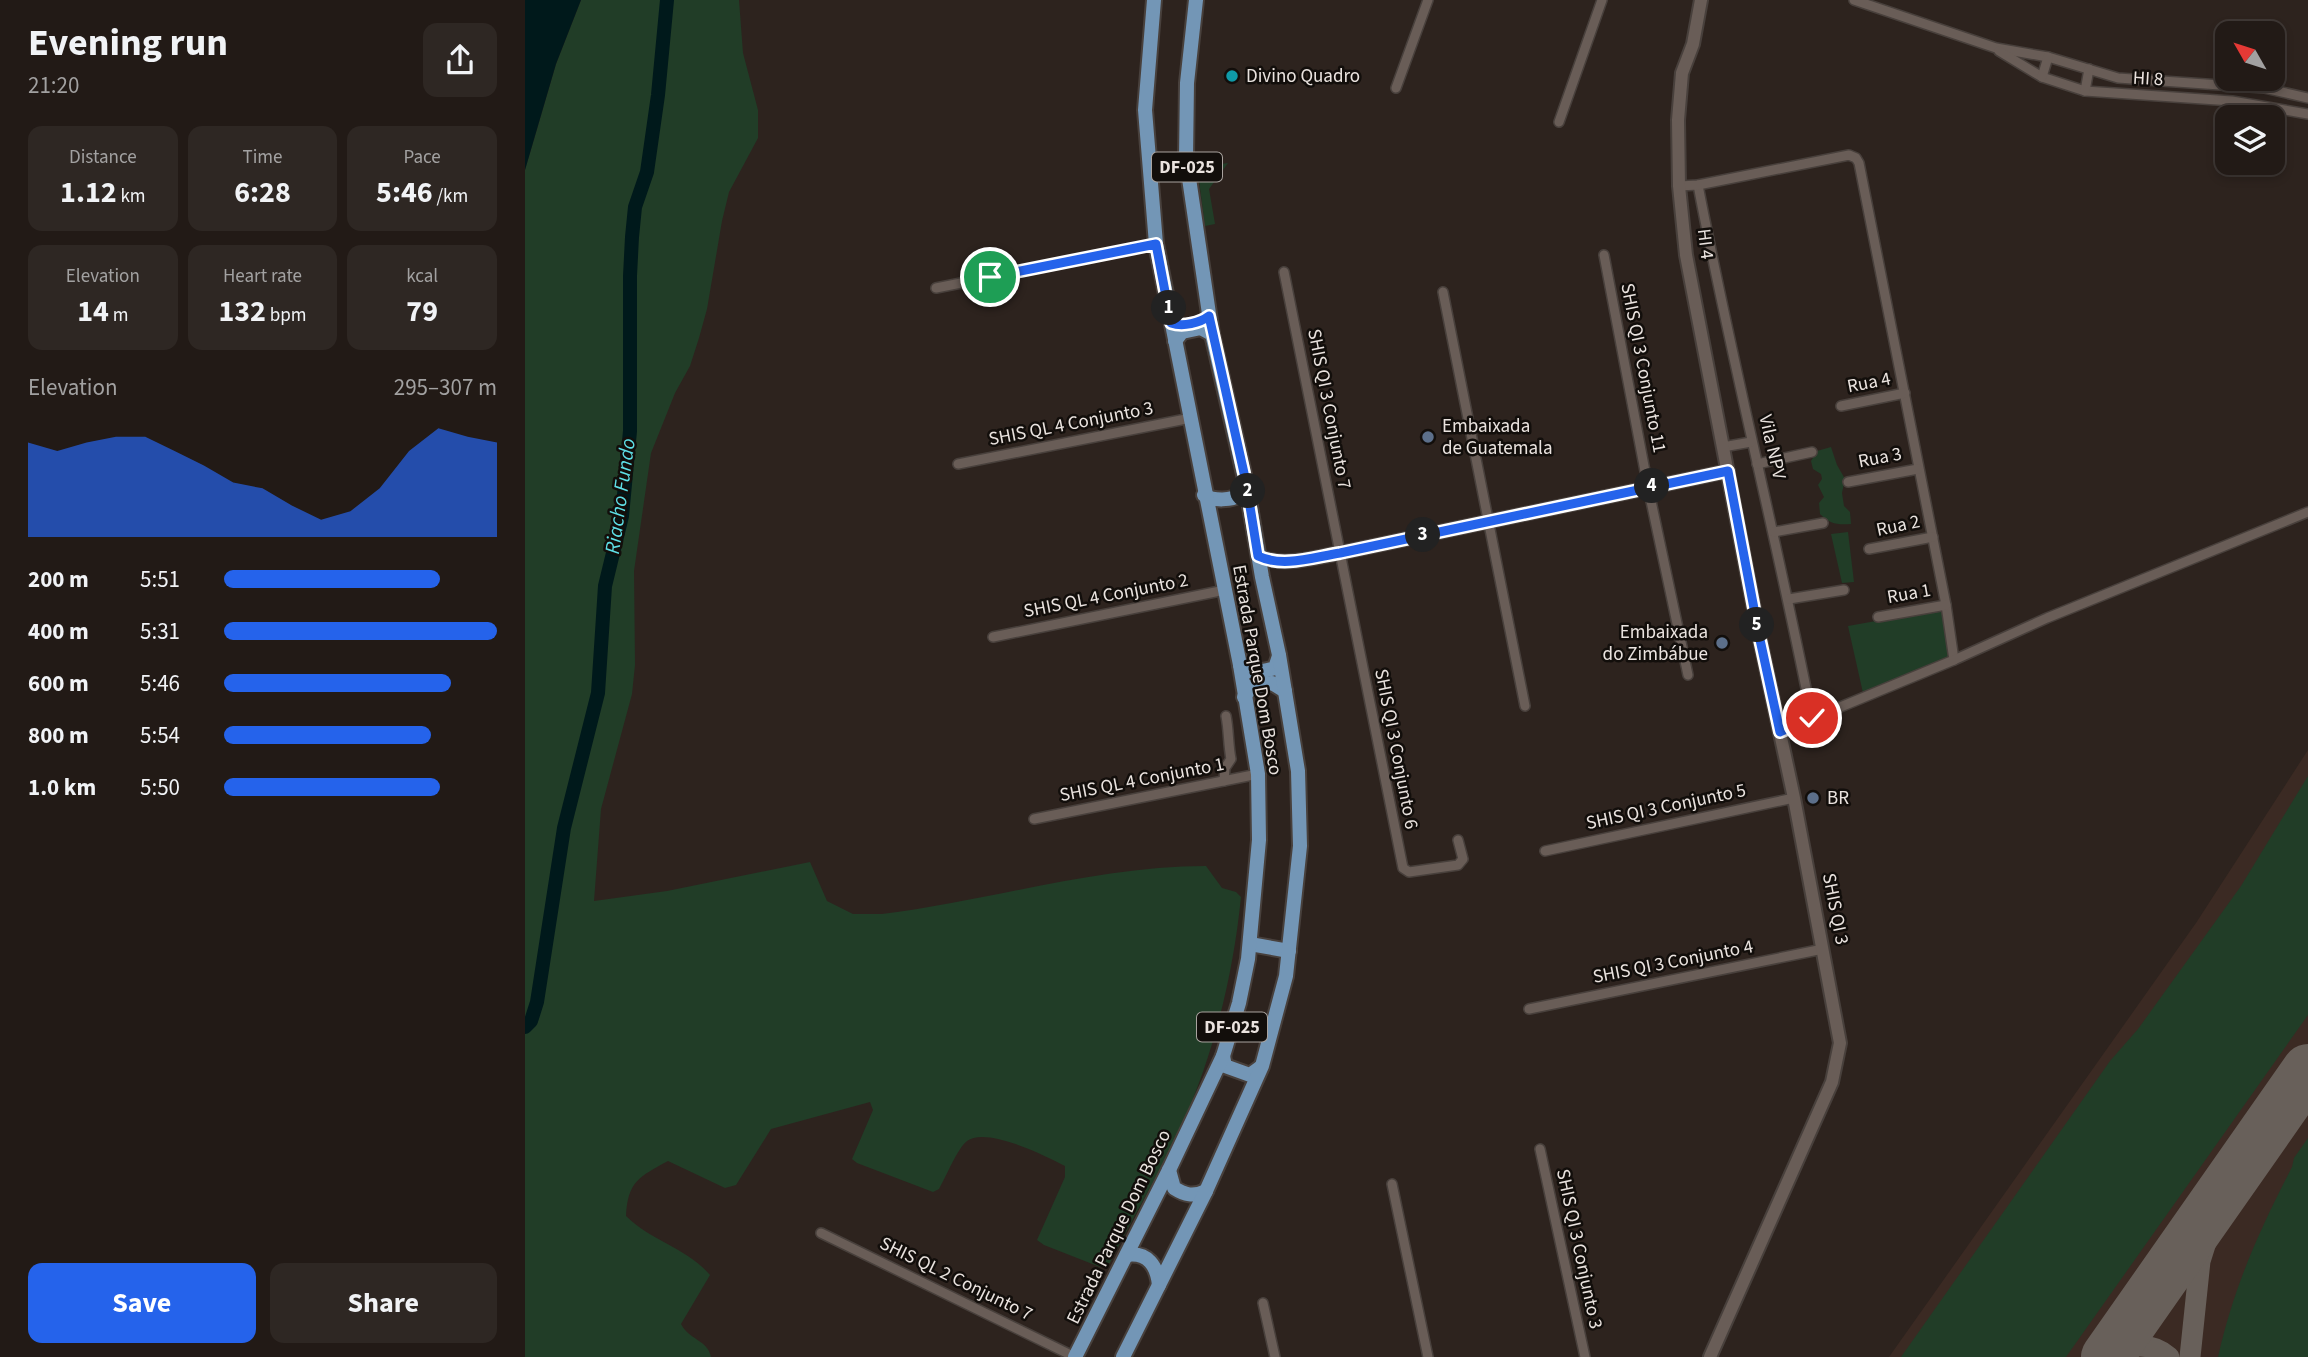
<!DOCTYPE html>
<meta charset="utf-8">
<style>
:root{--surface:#221a16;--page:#2e2723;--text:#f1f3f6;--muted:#a2a1a1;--line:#3f3835;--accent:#2563eb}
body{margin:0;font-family:"Source Sans 3",sans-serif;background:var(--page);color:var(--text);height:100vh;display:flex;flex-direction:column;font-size:26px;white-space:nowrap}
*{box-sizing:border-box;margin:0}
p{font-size:23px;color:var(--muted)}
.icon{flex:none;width:38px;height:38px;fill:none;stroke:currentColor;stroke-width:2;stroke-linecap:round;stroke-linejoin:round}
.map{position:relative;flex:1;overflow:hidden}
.sheet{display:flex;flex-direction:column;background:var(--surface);width:525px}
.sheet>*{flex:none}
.needle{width:46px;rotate:309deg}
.fabs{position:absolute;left:1690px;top:21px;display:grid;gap:14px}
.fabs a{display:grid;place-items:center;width:70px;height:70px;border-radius:14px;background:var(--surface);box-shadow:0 4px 10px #0003,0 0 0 2px var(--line);font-size:35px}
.pin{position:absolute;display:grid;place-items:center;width:60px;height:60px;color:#fff;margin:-30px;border:4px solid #fff;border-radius:50%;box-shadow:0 2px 7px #0007}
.km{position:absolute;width:35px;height:35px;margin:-18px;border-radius:50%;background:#222;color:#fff;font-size:19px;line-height:35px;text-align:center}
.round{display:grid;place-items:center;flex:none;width:74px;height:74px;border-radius:14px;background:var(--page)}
.headline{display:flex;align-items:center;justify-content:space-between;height:119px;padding:0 28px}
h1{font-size:38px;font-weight:700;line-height:52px}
.metrics{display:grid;grid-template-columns:repeat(3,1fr);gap:10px;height:119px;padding:7px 28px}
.metrics div{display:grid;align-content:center;border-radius:14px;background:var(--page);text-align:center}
.metrics b{font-size:30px;font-weight:700}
.metrics small{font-size:19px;font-weight:400}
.metrics p{font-size:19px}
.chart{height:196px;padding:14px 28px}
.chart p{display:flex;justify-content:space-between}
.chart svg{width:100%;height:126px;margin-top:7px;fill:var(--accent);opacity:.7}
.action{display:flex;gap:14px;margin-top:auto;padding:14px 28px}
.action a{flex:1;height:80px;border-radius:14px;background:var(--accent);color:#fff;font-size:28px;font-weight:700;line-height:80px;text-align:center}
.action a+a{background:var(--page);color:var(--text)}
ul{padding:0 28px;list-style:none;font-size:23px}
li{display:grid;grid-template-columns:112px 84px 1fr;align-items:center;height:52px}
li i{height:18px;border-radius:9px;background:var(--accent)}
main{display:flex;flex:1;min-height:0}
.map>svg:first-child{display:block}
.built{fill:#3b2a23}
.green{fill:#213d27}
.water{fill:#00191b}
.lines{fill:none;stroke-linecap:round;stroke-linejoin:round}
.river{stroke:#00191b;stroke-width:14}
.taxiway{stroke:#68605a;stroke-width:21}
.runway{stroke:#68605a;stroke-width:52}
.street-casing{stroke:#48403c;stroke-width:12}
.secondary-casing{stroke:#48403c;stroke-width:16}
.primary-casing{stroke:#48403c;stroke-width:18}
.street{stroke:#695d57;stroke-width:9}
.secondary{stroke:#695d57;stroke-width:12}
.primary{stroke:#7396b6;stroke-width:14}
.route-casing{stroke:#fff;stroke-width:14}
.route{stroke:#2563eb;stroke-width:9}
.culture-dot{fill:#0f9aa8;stroke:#120e0b;stroke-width:2.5}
.service-dot{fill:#5c6f8a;stroke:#120e0b;stroke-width:2.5}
.labels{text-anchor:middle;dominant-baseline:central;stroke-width:5;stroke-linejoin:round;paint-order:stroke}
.shield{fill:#120e0b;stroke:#a9a39f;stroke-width:2}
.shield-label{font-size:18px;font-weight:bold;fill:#eae3df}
.poi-label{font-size:19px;fill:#eae3df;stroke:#120e0b;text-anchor:start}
.street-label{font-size:19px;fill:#eae3df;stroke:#120e0b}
.water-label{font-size:21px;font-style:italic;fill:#5edfe6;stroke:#120e0b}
</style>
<main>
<section class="sheet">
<div class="headline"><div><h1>Evening run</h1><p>21:20</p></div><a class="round"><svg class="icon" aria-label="share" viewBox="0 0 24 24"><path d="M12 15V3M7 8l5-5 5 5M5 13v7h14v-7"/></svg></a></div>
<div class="metrics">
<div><p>Distance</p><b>1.12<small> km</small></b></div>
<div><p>Time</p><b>6:28</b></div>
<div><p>Pace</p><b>5:46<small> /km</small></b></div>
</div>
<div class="metrics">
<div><p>Elevation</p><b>14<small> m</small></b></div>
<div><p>Heart rate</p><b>132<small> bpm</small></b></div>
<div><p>kcal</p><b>79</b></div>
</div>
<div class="chart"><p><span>Elevation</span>295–307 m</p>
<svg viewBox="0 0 160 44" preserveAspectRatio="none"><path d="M0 44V11L10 14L20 11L30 9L40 9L50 14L60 19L70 25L80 27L90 33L100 38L110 35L120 27L130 14L140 6L150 9L160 11V44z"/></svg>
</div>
<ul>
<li><b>200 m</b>5:51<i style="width:79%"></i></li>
<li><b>400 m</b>5:31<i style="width:100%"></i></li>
<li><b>600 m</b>5:46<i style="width:83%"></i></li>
<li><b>800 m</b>5:54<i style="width:76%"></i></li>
<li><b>1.0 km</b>5:50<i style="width:79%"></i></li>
</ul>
<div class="action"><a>Save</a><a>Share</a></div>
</section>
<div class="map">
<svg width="1783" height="1357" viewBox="0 0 1783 1357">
<rect width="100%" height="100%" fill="#2d231e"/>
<polygon class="built" points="1783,750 1783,1357 1364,1357 1671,923"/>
<g class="green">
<path d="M 56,0 L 214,0 L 218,53 L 233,110 L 233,138 L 204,192 L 197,221 L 182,309 L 174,338 L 165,366 L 150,393 L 126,453 L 109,571 L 110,665 L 107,694 L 76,809 L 69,901 L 142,891 L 285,862 L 302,901 L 328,914 L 357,914 C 464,901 572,866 681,866 L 697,888 L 711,892 L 716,897 C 708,976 689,1053 657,1125 C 635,1172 608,1217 585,1263 L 575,1267 L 519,1245 L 512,1240 L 540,1177 L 540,1166 C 521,1156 461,1126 442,1141 C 432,1149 421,1177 414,1189 L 408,1192 L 332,1163 L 327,1159 L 348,1110 L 345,1102 L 246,1129 L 211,1185 L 200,1188 L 143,1161 C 114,1177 103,1181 101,1216 C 126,1241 162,1248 185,1275 L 156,1324 C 164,1340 183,1340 186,1357 L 0,1357 L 0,170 L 31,64 Z"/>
<polygon points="703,163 684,189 690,224 680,226 673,173 676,167 687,169 690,165"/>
<path d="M 1306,447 L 1312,465 L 1320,479 L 1317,493 L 1319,506 L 1325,512 L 1326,524 C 1312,525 1305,524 1295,514 L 1294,503 L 1299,497 L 1293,485 L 1297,479 L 1296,474 L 1288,469 L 1286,461 L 1292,451 Z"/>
<polygon points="1323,532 1329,582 1317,583 1306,534"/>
<polygon points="1418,609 1424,658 1338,693 1323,626"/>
<polygon points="1783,776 1783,1015 1541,1357 1376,1357 1585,1061 1613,1029 1716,886"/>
<path d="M 1783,1138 L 1783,1357 L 1693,1357 C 1709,1286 1734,1231 1767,1167 L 1769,1158 Z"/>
</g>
<polygon class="water" points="0,0 56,0 31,64 0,170"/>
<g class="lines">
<polyline class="river" points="0,1027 6,1021 12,1002 39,828 73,693 80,586 97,516 105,431 105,276 107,237 110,207 122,172 133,95 142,0"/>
<g class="taxiway">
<path d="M 1585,1357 C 1603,1343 1626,1342 1644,1357"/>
<polyline points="1665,1357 1675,1261 1687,1223 1707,1179"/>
</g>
<polyline class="runway" points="1582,1357 1783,1070"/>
<g class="street-casing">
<g id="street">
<polyline points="1329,0 1471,48 1523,57 1593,78 1739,88 1783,98"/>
<polyline points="1474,51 1517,77 1560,91 1707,101 1783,114"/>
<polyline points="1517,77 1523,57"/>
<polyline points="871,88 903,0"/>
<polyline points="1560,91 1564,69"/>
<polyline points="1034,122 1077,0"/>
<path d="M 1173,185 C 1207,363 1252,540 1287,718"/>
<polyline points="1154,186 1173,185 1324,155 1331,158 1334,163 1421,605 1429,660"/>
<polyline points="1079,255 1123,487 1163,675"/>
<polyline points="759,272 878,868 884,872 933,865 938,859 933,840"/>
<polyline points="411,288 631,244"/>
<polyline points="918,292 1000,706"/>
<polyline points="1316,406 1380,393"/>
<polyline points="1198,447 1226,442"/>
<polyline points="433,464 666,418"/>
<polyline points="1232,464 1287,452"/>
<polyline points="1323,482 1393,469"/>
<polyline points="1249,532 1298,523"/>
<polyline points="1344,549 1408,537"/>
<polyline points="1264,599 1319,590"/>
<polyline points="1353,617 1421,605"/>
<polyline points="468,637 700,590"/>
<polyline points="1255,732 1429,660 1522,618 1783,512"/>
<path d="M 699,781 L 700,768 L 706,759 C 703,744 704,731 701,716"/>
<polyline points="509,819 733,774"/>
<polyline points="1020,851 1269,798"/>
<polyline points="1004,1009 1298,949"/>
<polyline points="1015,1149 1060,1357"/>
<polyline points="867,1184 903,1357"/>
<polyline points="296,1233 550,1357"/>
<polyline points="738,1303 750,1357"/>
</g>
</g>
<g class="secondary-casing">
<g id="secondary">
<polyline points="1176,0 1168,44 1157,73 1153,120 1154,186 1161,255 1234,635 1269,798 1315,1043 1307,1082 1185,1357"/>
<path d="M 733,556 C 759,568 789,557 815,553 L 1203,471"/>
</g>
</g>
<g class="primary-casing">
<g id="primary">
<polyline points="650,341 657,332 676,328 687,334"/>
<path d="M 679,495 C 688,501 707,501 716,494 C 719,491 720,486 721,483"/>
<path d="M 715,665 C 727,675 735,672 750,668 L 754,656"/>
<polyline points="719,697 726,687 747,683 760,691"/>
<polyline points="725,944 764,951"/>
<polyline points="698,1056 700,1066 725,1075 736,1067"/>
<path d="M 644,1170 L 649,1188 C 660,1195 668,1197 681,1191"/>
<path d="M 602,1255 C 623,1252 632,1266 634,1285"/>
<polyline points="550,1357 644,1170 698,1056 714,1003 723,959 734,840 733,774 715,665 631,244 620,110 629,0"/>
<polyline points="598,1357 681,1191 737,1066 761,976 775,846 773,771 754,655 737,577 721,483 687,334 661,158 662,83 671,0"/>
</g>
</g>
<use href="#street" class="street"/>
<use href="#secondary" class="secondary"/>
<use href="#primary" class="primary"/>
</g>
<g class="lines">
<g class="route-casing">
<path id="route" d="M 465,277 L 631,244 L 646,323 C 658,327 675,323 684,316 L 721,482 L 733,556 C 758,568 789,557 815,553 L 1203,471 L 1234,635 L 1255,732 L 1287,718"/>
</g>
<use href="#route" class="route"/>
</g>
<circle class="culture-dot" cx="707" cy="76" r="7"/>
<g class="service-dot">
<circle cx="903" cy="437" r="7"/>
<circle cx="1197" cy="643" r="7"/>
<circle cx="1288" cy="798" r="7"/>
</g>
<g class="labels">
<g class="shield">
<rect x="627" y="152.5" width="70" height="29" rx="5"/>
<rect x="672" y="1012.5" width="70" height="29" rx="5"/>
</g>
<g class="shield-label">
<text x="662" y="167">DF-025</text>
<text x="707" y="1027">DF-025</text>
</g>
<g class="poi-label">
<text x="721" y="76">Divino Quadro</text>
<text x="917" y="426">Embaixada<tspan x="917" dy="22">de Guatemala</tspan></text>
<text x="1183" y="632" text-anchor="end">Embaixada<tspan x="1183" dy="22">do Zimbábue</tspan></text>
<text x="1302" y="798">BR</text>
</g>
<g class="street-label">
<text transform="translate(1623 79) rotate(3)">HI 8</text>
<text transform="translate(1180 244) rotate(83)">HI 4</text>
<text transform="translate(1118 368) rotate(79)">SHIS QI 3 Conjunto 11</text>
<text transform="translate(1344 383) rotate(-11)">Rua 4</text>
<text transform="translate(804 409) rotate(79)">SHIS QI 3 Conjunto 7</text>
<text transform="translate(546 424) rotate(-11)">SHIS QL 4 Conjunto 3</text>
<text transform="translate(1247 447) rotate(77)">Vila NPV</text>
<text transform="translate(1355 458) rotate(-11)">Rua 3</text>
<text transform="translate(1373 526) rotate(-12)">Rua 2</text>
<text transform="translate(1384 594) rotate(-10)">Rua 1</text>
<text transform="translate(581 596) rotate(-11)">SHIS QL 4 Conjunto 2</text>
<text transform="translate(732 670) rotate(80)">Estrada Parque Dom Bosco</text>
<text transform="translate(871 749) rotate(79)">SHIS QI 3 Conjunto 6</text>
<text transform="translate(617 780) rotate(-11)">SHIS QL 4 Conjunto 1</text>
<text transform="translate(1141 807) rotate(-12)">SHIS QI 3 Conjunto 5</text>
<text transform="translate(1310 909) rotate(79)">SHIS QI 3</text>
<text transform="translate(1148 962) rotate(-11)">SHIS QI 3 Conjunto 4</text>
<text transform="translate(594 1227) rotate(-64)">Estrada Parque Dom Bosco</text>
<text transform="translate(1054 1249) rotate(78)">SHIS QI 3 Conjunto 3</text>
<text transform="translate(431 1279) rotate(26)">SHIS QL 2 Conjunto 7</text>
</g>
<g class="water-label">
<text transform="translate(95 496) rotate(-82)">Riacho Fundo</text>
</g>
</g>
</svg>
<div class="fabs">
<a><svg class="needle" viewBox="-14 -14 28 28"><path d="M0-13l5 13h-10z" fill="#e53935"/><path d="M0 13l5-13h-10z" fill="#a2a1a1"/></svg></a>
<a><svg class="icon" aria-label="layers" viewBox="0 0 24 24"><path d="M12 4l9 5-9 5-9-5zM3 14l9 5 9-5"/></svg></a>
</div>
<div class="pin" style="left:465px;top:277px;background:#1e9e55"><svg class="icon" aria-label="arrive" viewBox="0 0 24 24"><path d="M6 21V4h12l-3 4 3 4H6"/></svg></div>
<div class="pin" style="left:1287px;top:718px;background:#d93025"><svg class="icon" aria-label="check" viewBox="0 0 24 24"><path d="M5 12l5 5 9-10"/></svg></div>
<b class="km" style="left:644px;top:308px">1</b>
<b class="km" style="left:723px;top:491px">2</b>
<b class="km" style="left:898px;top:535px">3</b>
<b class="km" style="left:1127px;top:486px">4</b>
<b class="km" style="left:1232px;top:625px">5</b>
</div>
</main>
